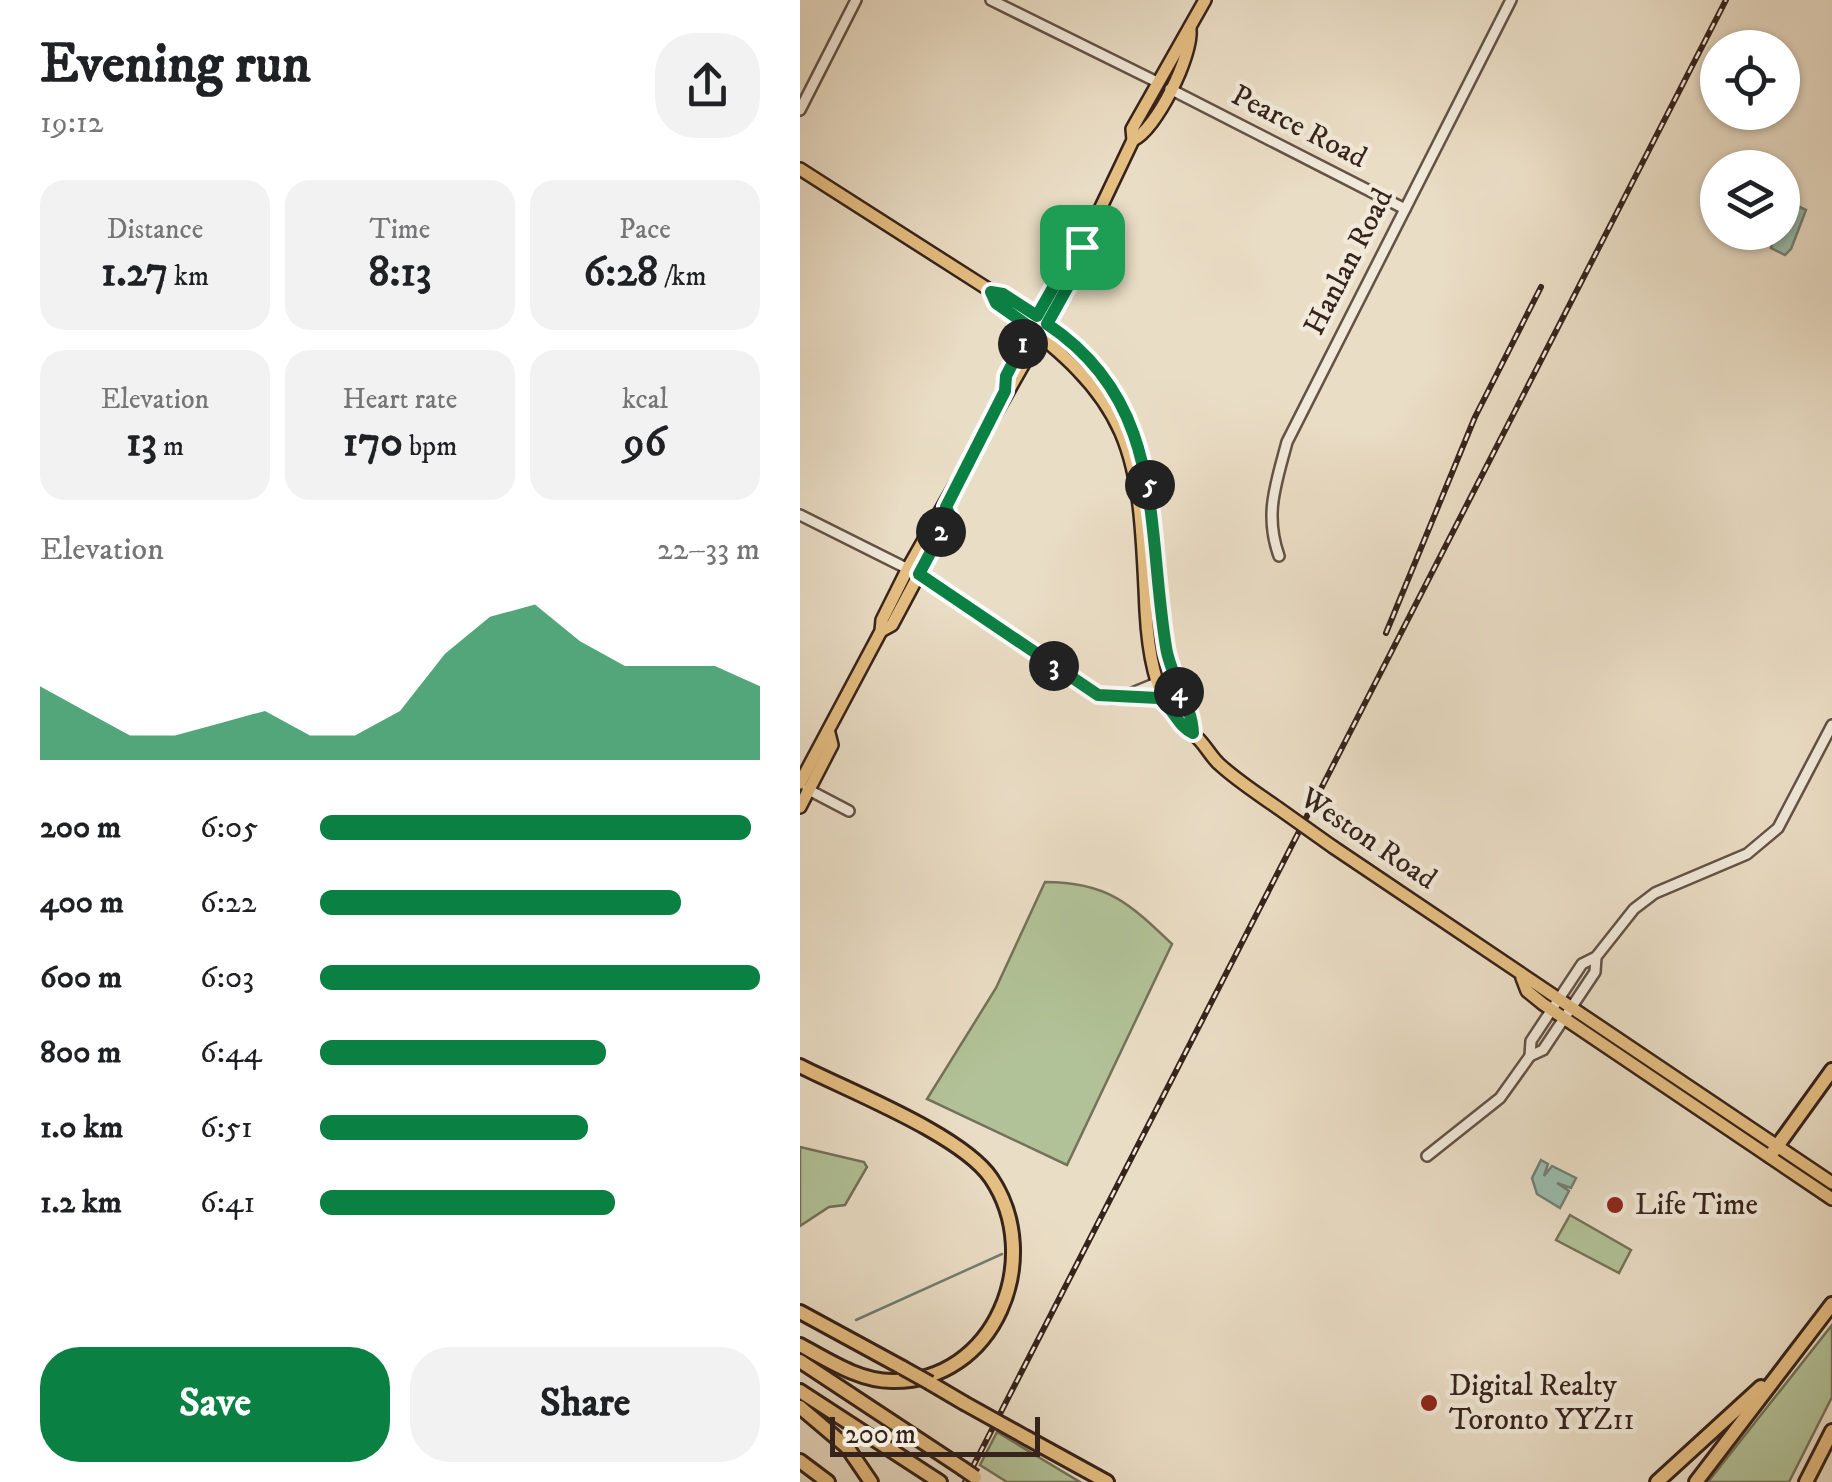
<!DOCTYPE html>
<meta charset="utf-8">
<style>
:root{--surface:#fff;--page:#f2f2f2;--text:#202124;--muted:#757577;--accent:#0b8043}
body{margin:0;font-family:"IM FELL DW Pica",serif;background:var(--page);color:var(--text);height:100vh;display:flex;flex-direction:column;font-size:38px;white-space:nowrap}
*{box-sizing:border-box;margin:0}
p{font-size:32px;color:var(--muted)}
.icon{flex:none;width:55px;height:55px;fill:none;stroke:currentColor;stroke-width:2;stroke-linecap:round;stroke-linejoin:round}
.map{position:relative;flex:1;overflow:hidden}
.panel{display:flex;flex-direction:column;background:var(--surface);width:800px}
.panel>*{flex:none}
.tools{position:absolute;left:900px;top:30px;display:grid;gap:20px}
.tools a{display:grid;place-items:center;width:100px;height:100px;border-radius:50%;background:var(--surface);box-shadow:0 2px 8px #0004;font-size:50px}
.scale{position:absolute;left:30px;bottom:25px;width:210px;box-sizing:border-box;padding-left:10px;border:5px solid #36231b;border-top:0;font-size:28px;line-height:35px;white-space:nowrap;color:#36231b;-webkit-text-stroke:8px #f1e9d9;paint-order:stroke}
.pin{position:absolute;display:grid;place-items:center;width:85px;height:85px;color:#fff;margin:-42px;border-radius:20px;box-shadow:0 5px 15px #0006}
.km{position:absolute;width:50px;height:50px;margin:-25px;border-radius:50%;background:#222;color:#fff;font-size:28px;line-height:50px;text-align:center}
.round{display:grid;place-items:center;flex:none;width:105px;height:105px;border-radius:40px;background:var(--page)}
.overview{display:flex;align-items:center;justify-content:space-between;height:170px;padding:0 40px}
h1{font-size:55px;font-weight:700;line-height:75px}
.figures{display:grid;grid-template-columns:repeat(3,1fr);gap:15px;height:170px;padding:10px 40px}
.figures div{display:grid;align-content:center;border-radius:25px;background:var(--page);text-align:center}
.figures b{font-size:42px;font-weight:700}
.figures small{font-size:28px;font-weight:400}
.figures p{font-size:28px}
.chart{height:280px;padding:20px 40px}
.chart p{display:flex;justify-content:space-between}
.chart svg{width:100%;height:180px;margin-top:10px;fill:var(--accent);opacity:.7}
.primary-button{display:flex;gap:20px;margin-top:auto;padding:20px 40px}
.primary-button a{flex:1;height:115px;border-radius:40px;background:var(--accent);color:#fff;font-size:40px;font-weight:700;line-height:115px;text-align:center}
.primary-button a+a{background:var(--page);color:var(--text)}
ul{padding:0 40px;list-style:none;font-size:32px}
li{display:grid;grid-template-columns:160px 120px 1fr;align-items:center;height:75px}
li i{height:25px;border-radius:12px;background:var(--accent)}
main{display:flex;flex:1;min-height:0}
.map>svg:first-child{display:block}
.green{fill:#b2c298;stroke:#74725a;stroke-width:2.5}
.water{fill:#99bdae;stroke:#717f73;stroke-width:2.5}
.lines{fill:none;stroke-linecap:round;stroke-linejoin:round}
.stream{stroke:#717f73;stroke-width:2.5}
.minor-casing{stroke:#635246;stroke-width:14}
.major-casing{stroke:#36231b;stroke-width:16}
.highway-casing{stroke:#36231b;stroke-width:18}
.minor{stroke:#f1e9d9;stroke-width:9}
.major{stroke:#e5be82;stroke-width:11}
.highway{stroke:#e5be82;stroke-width:12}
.rail-casing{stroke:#36231b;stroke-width:6}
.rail{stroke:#f1e9d9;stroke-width:2.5;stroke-dasharray:8;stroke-linecap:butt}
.major-bridge-casing{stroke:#36231b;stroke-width:16;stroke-linecap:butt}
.highway-bridge-casing{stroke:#36231b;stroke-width:18;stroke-linecap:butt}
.major-bridge{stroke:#e5be82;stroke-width:11}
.highway-bridge{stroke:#e5be82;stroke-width:12}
.route-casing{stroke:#fff;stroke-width:20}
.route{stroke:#0b8043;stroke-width:12}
.poi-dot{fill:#8f2418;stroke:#f1e9d9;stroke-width:4}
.labels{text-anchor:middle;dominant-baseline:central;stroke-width:9;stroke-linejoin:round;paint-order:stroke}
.street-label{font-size:30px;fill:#36231b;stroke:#f1e9d9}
.poi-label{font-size:30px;fill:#36231b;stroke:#f1e9d9;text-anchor:start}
</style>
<main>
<section class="panel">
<div class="overview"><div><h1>Evening run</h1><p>19:12</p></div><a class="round"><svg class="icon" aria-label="share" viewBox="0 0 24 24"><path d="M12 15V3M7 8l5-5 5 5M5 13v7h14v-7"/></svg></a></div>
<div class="figures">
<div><p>Distance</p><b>1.27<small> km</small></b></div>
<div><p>Time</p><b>8:13</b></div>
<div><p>Pace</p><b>6:28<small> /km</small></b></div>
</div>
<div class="figures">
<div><p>Elevation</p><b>13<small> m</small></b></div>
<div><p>Heart rate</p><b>170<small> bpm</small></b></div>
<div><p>kcal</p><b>96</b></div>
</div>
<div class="chart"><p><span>Elevation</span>22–33 m</p>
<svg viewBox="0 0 160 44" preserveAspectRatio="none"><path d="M0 44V26L10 32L20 38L30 38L40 35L50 32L60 38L70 38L80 32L90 18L100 9L110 6L120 15L130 21L140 21L150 21L160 26V44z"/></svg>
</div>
<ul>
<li><b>200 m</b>6:05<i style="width:98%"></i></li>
<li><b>400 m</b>6:22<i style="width:82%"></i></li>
<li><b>600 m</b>6:03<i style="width:100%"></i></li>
<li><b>800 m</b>6:44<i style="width:65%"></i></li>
<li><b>1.0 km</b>6:51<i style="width:61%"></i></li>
<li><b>1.2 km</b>6:41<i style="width:67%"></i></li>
</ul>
<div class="primary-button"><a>Save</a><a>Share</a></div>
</section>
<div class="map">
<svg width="1032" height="1482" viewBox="0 0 1032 1482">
<rect width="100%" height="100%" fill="#eaddc5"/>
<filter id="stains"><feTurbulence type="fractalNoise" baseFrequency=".002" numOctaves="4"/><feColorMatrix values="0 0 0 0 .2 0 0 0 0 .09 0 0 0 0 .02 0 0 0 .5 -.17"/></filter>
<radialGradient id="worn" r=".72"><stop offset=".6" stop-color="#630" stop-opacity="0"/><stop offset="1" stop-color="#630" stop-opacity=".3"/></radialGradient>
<g class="green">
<path d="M 245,882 C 307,882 329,903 372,944 L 267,1165 L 127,1099 L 196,988 Z"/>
<polygon points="0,1147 64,1162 67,1167 45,1205 29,1207 0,1226"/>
<polygon points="770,1215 831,1250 819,1273 756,1240"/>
<polygon points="1032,1325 1032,1397 989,1482 908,1482"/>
<polygon points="197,1432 280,1482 207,1482 180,1465"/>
</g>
<g class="water">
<polygon points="983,199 1006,210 991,249 985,255 971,248 974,233 982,232"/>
<polygon points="741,1160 748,1164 744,1176 752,1166 776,1178 771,1188 757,1183 769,1191 760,1208 737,1194 732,1178"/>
</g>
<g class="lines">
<polyline class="stream" points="56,1320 202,1254"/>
<g class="minor-casing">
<g id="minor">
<polyline points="191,0 357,82"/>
<polyline points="370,89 605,209"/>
<polyline points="0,110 56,0"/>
<path d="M 0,515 L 130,580 L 298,695 C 320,705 342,691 364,701"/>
<path d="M 479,556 C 464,514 476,484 487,442 L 711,0"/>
<polyline points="325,696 359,682 379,691"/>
<polyline points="7,789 49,811"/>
<polyline points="730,1056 731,1041 782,964 796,957 834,909 855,893 947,854 978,828 1032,725"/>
<polyline points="627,1156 700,1098 730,1056 743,1050 795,972 796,957"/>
</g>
</g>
<g class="major-casing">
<g id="major">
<path d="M 333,140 C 356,130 393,55 390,29"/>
<path d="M 0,169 L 191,291 C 213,295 232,313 250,326 C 366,405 347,526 365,646 C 370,676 392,703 393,733"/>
<path d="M 191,291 L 196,303 C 336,402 339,447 346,611 C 348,648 354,696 381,726 C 389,735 384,726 393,734 C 403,741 409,754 418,763 C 436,780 458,794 478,808"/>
<path d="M 205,391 C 205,356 253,288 271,255 L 282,247"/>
<polyline points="81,631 92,625 150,516 146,507"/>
<polyline points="0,783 81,631 82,620 108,568 282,261 282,247 333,140 332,129 405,0"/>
<polyline points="0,807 32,745 29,733"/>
<polyline points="533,847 1032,1183"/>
<polyline points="722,978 727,991 743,1004 1032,1199"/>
</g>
</g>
<g class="highway-casing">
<g id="highway">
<path d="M 0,1066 C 49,1091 162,1135 191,1178 C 245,1258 195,1383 92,1381 C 59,1381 28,1360 0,1345"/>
<polyline points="970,1156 1032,1070"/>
<polyline points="0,1312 103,1368"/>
<polyline points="0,1361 162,1468"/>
<polyline points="130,1383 164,1403"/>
<polyline points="0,1391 140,1482"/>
<polyline points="0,1407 47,1447 71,1482"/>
<polyline points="227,1438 307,1482"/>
<polyline points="0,1461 28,1482"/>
<polyline points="857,1482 961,1387"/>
<polyline points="896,1482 1032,1304"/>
<polyline points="1006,1482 1032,1431"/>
</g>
</g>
<use href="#minor" class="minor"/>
<use href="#major" class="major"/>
<use href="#highway" class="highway"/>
<g class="rail-casing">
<g id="rail">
<polyline points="586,633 675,417 741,287"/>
<polyline points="165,1482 926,0"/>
</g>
</g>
<use href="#rail" class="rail"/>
<g class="major-bridge-casing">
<polyline id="major-bridge" points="478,808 533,847"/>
</g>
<g class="highway-bridge-casing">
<g id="highway-bridge">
<polyline points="103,1368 130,1383"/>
<polyline points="164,1403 227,1438"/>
<polyline points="162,1468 175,1477"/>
</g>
</g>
<use href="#major-bridge" class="major-bridge"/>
<use href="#highway-bridge" class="highway-bridge"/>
</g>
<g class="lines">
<g class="route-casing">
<path id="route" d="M 282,247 L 282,261 L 247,324 C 366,403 346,525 366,647 C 370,676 392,704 393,733 C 376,725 374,707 358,698 L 298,695 L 119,574 L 150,516 L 146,507 L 205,391 L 206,376 L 231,328 L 196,303 L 191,292 L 203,294 L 237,316 L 271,256 Z"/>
</g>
<use href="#route" class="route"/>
</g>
<g class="poi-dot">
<circle cx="815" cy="1205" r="10"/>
<circle cx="629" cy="1403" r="10"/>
</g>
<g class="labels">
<g class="street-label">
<text transform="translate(499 127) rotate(27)">Pearce Road</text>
<text transform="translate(549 262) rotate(-63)">Hanlan Road</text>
<text transform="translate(568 839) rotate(34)">Weston Road</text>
</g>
<g class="poi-label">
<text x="835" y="1205">Life Time</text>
<text x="649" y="1386">Digital Realty<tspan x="649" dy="34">Toronto YYZ11</tspan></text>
</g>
</g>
<rect width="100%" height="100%" filter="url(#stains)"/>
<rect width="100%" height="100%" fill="url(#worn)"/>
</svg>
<div class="tools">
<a><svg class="icon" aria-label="locate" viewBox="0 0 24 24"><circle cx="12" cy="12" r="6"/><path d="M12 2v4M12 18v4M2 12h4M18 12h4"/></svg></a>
<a><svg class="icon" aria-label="layers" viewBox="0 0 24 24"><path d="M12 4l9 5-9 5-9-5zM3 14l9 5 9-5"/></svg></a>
</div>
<div class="scale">200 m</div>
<div class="pin" style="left:282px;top:247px;background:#1e9e55"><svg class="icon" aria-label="arrive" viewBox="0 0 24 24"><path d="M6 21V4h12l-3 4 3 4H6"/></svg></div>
<b class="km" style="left:223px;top:344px">1</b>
<b class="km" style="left:141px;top:532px">2</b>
<b class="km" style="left:254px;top:666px">3</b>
<b class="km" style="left:379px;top:692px">4</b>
<b class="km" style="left:350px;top:485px">5</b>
</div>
</main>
